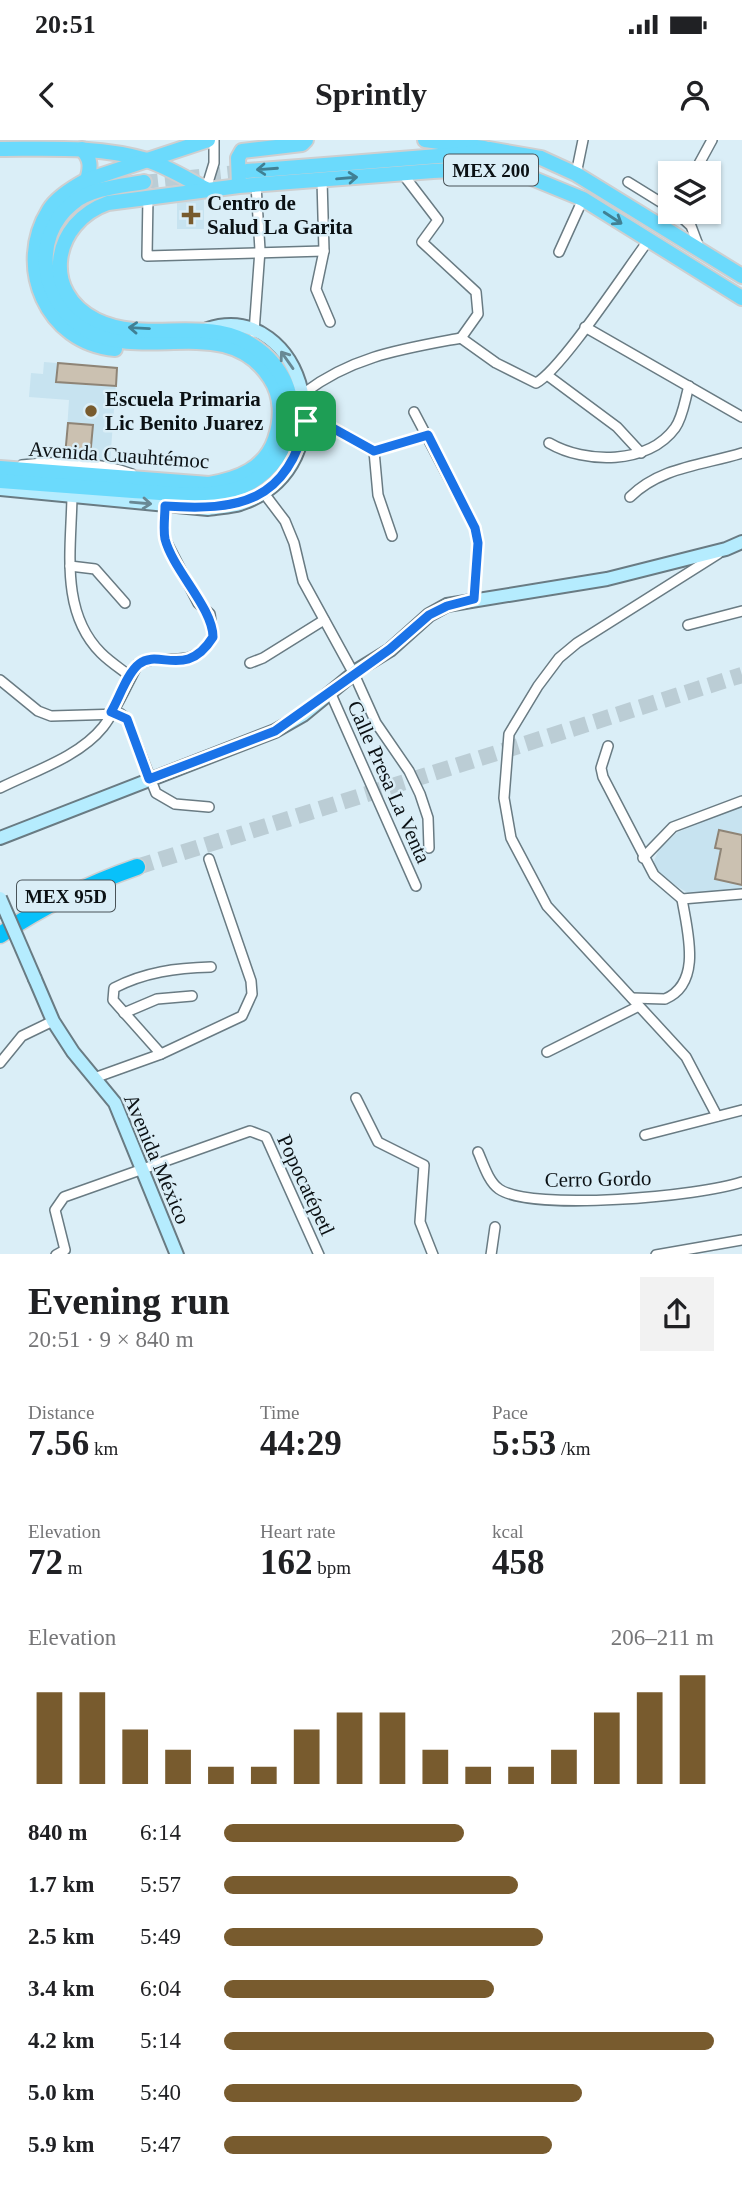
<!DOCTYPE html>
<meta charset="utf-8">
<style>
:root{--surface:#fff;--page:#f2f2f2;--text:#202124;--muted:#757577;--accent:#785b2e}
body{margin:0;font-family:"Times New Roman",serif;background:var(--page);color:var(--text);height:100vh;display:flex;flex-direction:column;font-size:26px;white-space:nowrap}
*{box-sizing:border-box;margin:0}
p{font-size:23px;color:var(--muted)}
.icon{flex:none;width:38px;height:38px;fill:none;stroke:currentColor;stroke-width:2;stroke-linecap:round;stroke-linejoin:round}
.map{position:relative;height:1114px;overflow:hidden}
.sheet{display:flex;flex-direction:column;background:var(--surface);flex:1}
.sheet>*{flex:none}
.controls{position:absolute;left:658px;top:21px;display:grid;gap:14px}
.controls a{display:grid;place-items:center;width:63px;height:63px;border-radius:0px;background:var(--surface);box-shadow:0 2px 5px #0004;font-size:35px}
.pin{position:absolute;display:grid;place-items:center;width:60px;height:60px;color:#fff;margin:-30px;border-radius:14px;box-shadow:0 4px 10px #0006}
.round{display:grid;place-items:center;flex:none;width:74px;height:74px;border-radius:0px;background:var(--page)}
.head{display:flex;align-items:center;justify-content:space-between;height:119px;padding:0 28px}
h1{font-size:38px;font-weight:700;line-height:52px}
.figures{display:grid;grid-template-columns:repeat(3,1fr);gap:10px;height:119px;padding:7px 28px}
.figures div{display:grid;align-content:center}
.figures b{font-size:35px;font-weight:700}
.figures small{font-size:19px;font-weight:400}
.figures p{font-size:19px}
.chart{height:196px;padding:14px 28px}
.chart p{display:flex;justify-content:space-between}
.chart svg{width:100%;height:126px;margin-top:7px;stroke:var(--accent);stroke-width:6}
ul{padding:0 28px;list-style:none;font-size:23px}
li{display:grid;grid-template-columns:112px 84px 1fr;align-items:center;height:52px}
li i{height:18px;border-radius:9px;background:var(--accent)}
.status{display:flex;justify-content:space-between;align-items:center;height:49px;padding:0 35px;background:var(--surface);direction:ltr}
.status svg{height:19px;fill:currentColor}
header{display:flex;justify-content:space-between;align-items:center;height:91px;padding:0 28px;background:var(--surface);font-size:32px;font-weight:700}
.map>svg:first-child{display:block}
.built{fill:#c7e3f0}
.building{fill:#cbc1b1;stroke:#8e8476;stroke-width:2}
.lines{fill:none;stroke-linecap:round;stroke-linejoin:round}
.primary-tunnel{stroke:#bbcdd5;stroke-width:14;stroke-dasharray:14 7;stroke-linecap:butt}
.highway-tunnel{stroke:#bbcdd5;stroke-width:16;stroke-dasharray:16 8;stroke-linecap:butt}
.street-casing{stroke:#697b83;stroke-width:12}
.secondary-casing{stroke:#697b83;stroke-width:16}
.primary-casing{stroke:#cecfd0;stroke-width:18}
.highway-casing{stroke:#cecfd0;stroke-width:19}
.street{stroke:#fff;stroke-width:9}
.secondary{stroke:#b5ecfe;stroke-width:12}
.primary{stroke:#6bdafc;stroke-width:14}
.highway{stroke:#08c1fa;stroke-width:16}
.secondary-bridge-casing{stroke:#697b83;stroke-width:16;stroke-linecap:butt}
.secondary-bridge{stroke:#b5ecfe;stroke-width:12}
.oneway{stroke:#408094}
.oneway2{stroke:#688995}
.route-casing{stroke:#fff;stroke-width:14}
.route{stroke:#1a73e8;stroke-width:9}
.poi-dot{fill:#785b2e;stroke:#daeef7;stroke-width:2.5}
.labels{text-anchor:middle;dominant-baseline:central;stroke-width:5;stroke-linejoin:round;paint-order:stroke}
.shield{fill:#daeef7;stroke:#495358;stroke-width:2}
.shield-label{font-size:19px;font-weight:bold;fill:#0b1114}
.poi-label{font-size:21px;font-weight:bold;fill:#0b1114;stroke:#daeef7;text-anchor:start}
.street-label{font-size:21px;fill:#0b1114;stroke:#daeef7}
</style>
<div class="status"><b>20:51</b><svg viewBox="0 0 49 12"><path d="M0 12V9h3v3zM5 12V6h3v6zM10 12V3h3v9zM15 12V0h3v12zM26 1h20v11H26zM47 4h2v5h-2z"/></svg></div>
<header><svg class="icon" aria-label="back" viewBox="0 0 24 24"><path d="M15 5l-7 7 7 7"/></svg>Sprintly<svg class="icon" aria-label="person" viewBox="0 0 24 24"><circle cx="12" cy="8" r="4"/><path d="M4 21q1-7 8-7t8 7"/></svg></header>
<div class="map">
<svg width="742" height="1115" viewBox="0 0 742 1115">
<rect width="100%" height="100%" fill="#daeef7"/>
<g class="built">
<rect x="177" y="60" width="27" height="29"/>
<polygon points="44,222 117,228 110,323 65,320 69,260 29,257 31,233 43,234"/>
<polygon points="742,666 742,751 688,753 668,741 655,728 654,721 659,709 678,692"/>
</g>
<g class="building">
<polygon points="58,223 117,228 116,246 56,242"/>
<polygon points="68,283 93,285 90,317 65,316"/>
<polygon points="719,690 742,695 742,745 715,739 721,709 715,708"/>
</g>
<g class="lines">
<polyline class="primary-tunnel" points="144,42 247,31"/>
<polyline class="highway-tunnel" points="137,727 742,535"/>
<g class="street-casing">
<g id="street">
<polyline points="402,33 438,80 422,102 476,152 478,174 461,198"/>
<polyline points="694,33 712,0"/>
<polyline points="576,34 583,0"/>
<polyline points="322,40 324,111 316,149 330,182"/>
<polyline points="628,42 670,68"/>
<polyline points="206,49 214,23 214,0"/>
<polyline points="148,56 147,116 324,111"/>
<polyline points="676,72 691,86 700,110"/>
<polyline points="559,112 583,59"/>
<polyline points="585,187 742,277"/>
<polyline points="254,192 260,110 256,45"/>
<polyline points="547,235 617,287 641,313"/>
<path d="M 304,253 C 353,216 402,209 461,198 L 496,223 L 536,243 C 561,230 627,129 648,101"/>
<polyline points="414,272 475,388 478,403 474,459"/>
<polyline points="306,281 320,281 374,311 428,295"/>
<path d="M 549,303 C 585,324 648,325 675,288 C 683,277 685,259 689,246"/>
<polyline points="374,311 378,355 392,396"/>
<path d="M 22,325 C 55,320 102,322 132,334"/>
<polyline points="263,352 285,381 294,403 303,441 354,534 376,583 409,631 420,654 428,678 429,708"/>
<path d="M 72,357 C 71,410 60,472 101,513 C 110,522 121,529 131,537"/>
<path d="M 630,357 C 660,327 703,325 742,313"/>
<polyline points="70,426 95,429 125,463"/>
<polyline points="688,485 742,471"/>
<polyline points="250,523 263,518 324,480"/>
<polyline points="0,540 38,571 51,576 121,574 127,579 156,653 175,664 209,667"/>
<polyline points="330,552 416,746"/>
<polyline points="608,606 601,628 603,637 654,735 682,759"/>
<path d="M 0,648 C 34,631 79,617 103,587 C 117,569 127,544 138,524 C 168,510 189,534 213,497 L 210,474 L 198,463 L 165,399 L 165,366"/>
<polyline points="643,718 673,687 742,661"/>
<polyline points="682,759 742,754"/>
<path d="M 632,858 L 665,859 C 703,843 687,790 682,759"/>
<polyline points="124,873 157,859 192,856"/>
<polyline points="547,912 637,867"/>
<path d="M 161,914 L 113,860 L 114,848 C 145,832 176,828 211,827"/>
<polyline points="0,923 22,896 53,881"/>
<polyline points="97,937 161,914 242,876 252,854 251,841 209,719"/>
<polyline points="356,958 378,1002 424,1025 420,1082 433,1115"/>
<polyline points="717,976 686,917 547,766 511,698 504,658 509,594 538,546 559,518 577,503 718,414"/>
<polyline points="645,995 742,970"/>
<path d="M 478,1012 C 483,1023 488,1041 499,1049 C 532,1072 702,1056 742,1042"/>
<polyline points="56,1115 65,1110 55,1070 64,1057 250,991 266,997 319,1115"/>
<polyline points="491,1115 495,1087"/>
<polyline points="656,1115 742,1100"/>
</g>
</g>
<g class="secondary-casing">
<g id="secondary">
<path d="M 0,349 L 208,369 C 218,367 230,367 240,364 C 351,327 304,158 207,189"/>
<polyline points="0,698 275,591 303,575 359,529 390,510 429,475 447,465 607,439 726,409 742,402"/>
<polyline points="35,839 53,881 73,912 115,963 177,1115"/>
</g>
</g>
<g class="primary-casing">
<g id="primary">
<polyline points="425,0 484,8"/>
<path d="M 0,9 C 49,9 99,6 147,20 C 168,27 187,39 206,49"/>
<path d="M 82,9 C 91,19 91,27 87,40"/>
<polyline points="247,31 464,14 489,9 541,18 576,34 742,136"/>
<polyline points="239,45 238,18 242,11 302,4 306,0"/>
<path d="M 115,209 C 46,203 14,126 49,70 C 57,57 74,47 87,40 L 208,0"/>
<path d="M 0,328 L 209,344 C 238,339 265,329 275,299 C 282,279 282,256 270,238 C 228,173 146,222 89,191 C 41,165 29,98 73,63 C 91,48 122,46 144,42"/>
<path d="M 0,341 C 44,344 88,348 133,351 C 166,353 201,359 233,350 C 258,343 277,324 286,301 C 291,286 293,269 289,254 C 285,238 276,225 264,214 C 213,169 151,207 96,180 C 40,152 53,82 108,63 L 239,46 L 433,31 L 472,29 L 522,34 L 583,59 L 742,158"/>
</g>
</g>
<g class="highway-casing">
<path id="highway" d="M 0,795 C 43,766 88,744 137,727"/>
</g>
<use href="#street" class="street"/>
<use href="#secondary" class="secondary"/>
<use href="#primary" class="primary"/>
<use href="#highway" class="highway"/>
<g class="secondary-bridge-casing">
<polyline id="secondary-bridge" points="0,758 35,839"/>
</g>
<use href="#secondary-bridge" class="secondary-bridge"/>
</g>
<defs><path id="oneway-shaft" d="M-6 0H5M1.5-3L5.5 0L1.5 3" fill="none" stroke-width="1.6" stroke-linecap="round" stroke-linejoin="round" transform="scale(1.75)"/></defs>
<g class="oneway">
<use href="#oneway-shaft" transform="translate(267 29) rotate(176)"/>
<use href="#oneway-shaft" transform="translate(347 38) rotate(-5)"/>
<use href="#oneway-shaft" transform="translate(613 78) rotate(33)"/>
<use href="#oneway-shaft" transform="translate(139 188) rotate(-177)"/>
</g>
<g class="oneway2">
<use href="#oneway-shaft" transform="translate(287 220) rotate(-125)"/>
<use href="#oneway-shaft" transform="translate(141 363) rotate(5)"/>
</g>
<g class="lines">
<g class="route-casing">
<path id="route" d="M 306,281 L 320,281 L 374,311 L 428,295 L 475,388 L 478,403 L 474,459 L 447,466 L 429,475 L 390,509 L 275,591 L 149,639 L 127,579 L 111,572 C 119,559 127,533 139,524 C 159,508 186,540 213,497 C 213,468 173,430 165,399 C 163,389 165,376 165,366 C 237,371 288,363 306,281 Z"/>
</g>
<use href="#route" class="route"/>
</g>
<g class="poi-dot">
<path d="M187.5 64.5h7v7h7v7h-7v7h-7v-7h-7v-7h7z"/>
<circle cx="91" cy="271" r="7"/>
</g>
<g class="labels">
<g class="shield">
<rect x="444" y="14.5" width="94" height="31" rx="5"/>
<rect x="17" y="740.5" width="98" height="31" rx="5"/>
</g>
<g class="shield-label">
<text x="491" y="30">MEX 200</text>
<text x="66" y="756">MEX 95D</text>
</g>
<g class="poi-label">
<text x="207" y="63">Centro de<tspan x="207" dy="24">Salud La Garita</tspan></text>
<text x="105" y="259">Escuela Primaria<tspan x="105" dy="24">Lic Benito Juarez</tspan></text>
</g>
<g class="street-label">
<text transform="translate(119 315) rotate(4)">Avenida Cuauhtémoc</text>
<text transform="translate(389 642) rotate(66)">Calle Presa La Venta</text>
<text transform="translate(157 1019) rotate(67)">Avenida México</text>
<text transform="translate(598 1039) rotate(-1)">Cerro Gordo</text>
<text transform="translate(306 1045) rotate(65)">Popocatépetl</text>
</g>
</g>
</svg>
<div class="controls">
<a><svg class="icon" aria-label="layers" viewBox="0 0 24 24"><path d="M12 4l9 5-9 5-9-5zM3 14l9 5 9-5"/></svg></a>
</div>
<div class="pin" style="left:306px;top:281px;background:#1e9e55"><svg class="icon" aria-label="arrive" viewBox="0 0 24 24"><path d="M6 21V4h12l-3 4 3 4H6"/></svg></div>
</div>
<section class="sheet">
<div class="head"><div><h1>Evening run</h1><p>20:51 · 9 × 840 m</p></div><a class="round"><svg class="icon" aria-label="share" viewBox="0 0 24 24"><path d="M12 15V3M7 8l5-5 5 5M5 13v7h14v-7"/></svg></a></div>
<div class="figures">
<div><p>Distance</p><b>7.56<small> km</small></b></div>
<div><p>Time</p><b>44:29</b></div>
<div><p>Pace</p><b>5:53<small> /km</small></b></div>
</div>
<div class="figures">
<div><p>Elevation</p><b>72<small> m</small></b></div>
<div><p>Heart rate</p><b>162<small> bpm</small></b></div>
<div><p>kcal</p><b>458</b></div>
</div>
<div class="chart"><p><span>Elevation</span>206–211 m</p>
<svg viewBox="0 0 160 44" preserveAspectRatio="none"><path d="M5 44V12M15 44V12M25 44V25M35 44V32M45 44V38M55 44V38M65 44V25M75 44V19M85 44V19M95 44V32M105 44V38M115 44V38M125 44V32M135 44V19M145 44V12M155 44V6"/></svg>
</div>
<ul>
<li><b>840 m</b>6:14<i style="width:49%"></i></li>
<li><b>1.7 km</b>5:57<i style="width:60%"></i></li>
<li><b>2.5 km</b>5:49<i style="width:65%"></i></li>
<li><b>3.4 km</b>6:04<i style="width:55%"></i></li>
<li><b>4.2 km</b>5:14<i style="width:100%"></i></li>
<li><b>5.0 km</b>5:40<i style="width:73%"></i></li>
<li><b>5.9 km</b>5:47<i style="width:67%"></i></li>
</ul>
</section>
